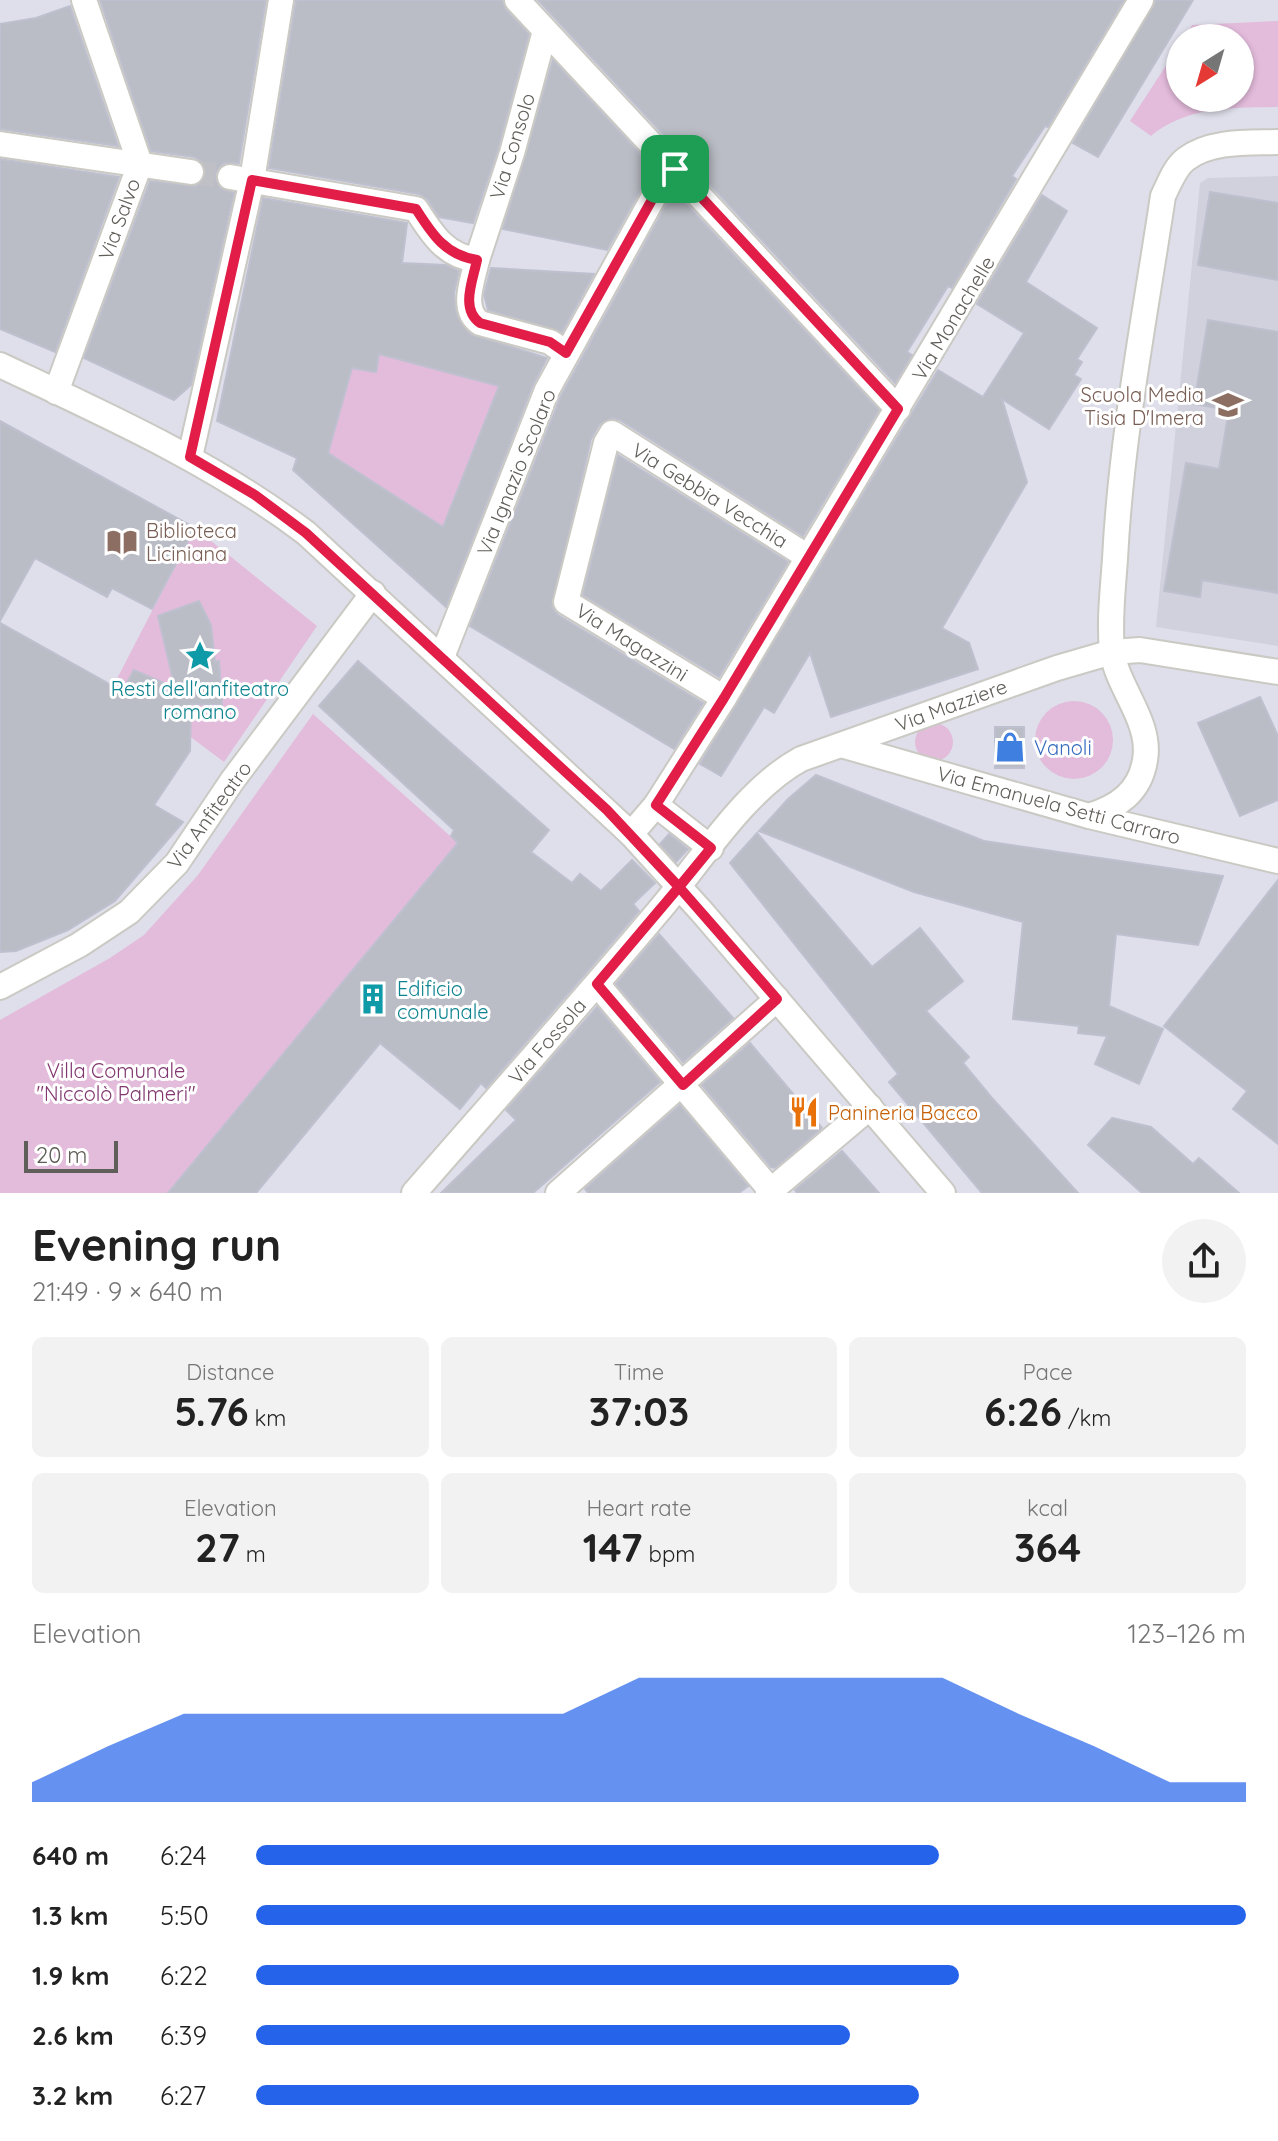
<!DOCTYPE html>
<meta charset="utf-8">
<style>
:root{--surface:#fff;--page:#f2f2f2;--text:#222;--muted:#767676;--accent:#2563eb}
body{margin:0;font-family:Quicksand,sans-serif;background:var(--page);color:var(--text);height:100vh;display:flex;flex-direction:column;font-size:30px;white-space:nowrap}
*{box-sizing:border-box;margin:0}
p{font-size:26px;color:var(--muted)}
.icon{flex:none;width:44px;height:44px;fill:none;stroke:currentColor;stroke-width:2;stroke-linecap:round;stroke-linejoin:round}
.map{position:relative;height:1193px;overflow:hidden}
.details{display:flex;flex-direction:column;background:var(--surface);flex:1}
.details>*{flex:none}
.needle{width:52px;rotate:217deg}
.controls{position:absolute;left:1166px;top:24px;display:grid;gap:16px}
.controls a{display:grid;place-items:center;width:88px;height:88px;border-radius:50%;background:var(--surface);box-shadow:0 2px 6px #0004;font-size:40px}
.scale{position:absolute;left:24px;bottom:20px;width:94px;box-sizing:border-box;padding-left:8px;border:4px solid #605e58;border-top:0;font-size:22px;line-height:28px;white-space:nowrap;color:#605e58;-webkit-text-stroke:6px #fff;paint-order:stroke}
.pin{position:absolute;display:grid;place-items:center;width:68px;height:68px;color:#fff;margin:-34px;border-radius:16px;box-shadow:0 4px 12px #0006}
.round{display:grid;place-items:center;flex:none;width:84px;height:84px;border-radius:42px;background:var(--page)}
.head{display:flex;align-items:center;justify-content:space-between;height:136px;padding:0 32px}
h1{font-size:44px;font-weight:800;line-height:60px}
.stats{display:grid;grid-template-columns:repeat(3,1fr);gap:12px;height:136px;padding:8px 32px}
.stats div{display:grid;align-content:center;border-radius:12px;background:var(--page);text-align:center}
.stats b{font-size:40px;font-weight:800}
.stats small{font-size:22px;font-weight:400}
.stats p{font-size:22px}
.chart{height:224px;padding:16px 32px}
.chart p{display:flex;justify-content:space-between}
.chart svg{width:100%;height:144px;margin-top:8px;fill:var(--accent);opacity:.7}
ul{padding:0 32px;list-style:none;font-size:26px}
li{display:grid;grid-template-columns:128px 96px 1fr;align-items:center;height:60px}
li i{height:20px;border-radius:10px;background:var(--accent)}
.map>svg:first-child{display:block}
.education{fill:#d0d1dd}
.green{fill:#e3bbdb}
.building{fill:#bbbdc6;stroke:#bec0cf;stroke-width:2;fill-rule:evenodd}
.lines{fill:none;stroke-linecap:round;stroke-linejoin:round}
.minor-tunnel{stroke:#bfbfc6;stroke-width:24;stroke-dasharray:24 12;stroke-linecap:butt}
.minor-casing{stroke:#cac9c3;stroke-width:28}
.tertiary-casing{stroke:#cac9c3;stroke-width:28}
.minor{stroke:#fff;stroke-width:24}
.tertiary{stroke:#fff;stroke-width:24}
.route-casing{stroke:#fff;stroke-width:16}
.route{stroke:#e11d48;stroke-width:10}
.labels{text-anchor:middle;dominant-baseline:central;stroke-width:6;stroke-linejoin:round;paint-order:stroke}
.street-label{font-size:20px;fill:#605e58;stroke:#fff}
.education-label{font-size:20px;fill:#785e54;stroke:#fff;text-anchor:end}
.culture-label{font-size:20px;fill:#0d838f;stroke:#fff}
.shop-label{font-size:20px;fill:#366cbe;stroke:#fff;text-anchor:start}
.park-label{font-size:20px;fill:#81366f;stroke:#fff}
.food-label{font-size:20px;fill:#c56008;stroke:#fff;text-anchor:start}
</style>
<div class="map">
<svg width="1278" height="1193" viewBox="0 0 1278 1193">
<rect width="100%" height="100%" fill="#dfdfeb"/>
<polygon class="education" points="1278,176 1278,646 1156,627 1200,183 1208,178"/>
<g class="green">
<path d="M 1278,21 L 1278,107 C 1233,108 1187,106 1151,136 L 1130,121 L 1180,44 L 1180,98 L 1240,98 L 1240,38 L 1184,38 L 1192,25 Z"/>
<polygon points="383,336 499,386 443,527 328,453 352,368 376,371"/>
<polygon points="195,528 317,626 224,762 152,708 107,698"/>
<circle cx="1074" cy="740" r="39"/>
<polygon points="313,714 458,843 168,1193 0,1193 0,1020 110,958 144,935 198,875"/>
<circle cx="934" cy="742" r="19"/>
</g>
<g class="building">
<polygon points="100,0 266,0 239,163 224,163 215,174 220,188 234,193 191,385 174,400 84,358 150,181 196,186 206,173 201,161 194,157 151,151"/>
<polygon points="296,0 502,0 506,10 529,34 498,149 473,223 439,217 428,200 419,194 269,168"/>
<polygon points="538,0 1124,0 1048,127 1045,126 1012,176 1016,179 952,288 948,286 907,352 912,355 895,383"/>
<polygon points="1156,0 1193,0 1098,157 1073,143"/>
<polygon points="70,6 118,146 0,129 0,24 36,18"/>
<polygon points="553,60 653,168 607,250 503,229"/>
<polygon points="0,159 119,177 55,352 0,329"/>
<polygon points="674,191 879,410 803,536 620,420 612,418 599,425 591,439 552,607 558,615 703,703 674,749 470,626 561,396"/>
<polygon points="1210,192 1278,203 1278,280 1198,265"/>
<polygon points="1042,195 1067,211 1026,282 1097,328 1077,359 1082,362 1074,375 1081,379 1049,429 1002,399 1027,482 942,628 969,643 978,669 831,717 810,653 774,713 764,707 721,776 700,764 938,370 983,397 1024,333 977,304"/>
<path d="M 263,198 L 407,223 L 402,263 L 446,265 L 459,271 L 454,293 L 456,313 L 470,334 L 547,358 L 533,385 L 446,607 L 293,470 L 297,458 L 217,421 ZM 379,354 L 499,386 L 443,527 L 328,453 L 352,368 L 376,372 Z"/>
<polygon points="491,268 594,274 562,332 488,310 484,295"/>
<polygon points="1208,320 1278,332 1278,593 1202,580 1200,597 1164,591 1186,463 1219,469 1229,410 1194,404"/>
<polygon points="0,421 195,528 152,609 112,588 107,597 35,558 0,621"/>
<polygon points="618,455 788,562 719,677 583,595"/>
<polygon points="199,601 211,625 215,662 219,661 222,705 191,704 190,751 154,805 183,822 115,901 68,930 16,951 0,952 0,623 122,691 134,670 175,688 158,616"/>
<polygon points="358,661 549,830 531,852 572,883 580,874 601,891 632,860 655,883 633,904 639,911 585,974 486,1088 481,1083 460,1109 380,1043 256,1193 168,1193 458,843 451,836 454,830 319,706"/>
<polygon points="1260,697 1278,736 1278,800 1240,816 1198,723"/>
<rect x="995" y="727" width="29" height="41"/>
<polygon points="816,775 984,841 1223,876 1198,945 1116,934 1109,1006 1163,1029 1139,1084 1095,1064 1107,1036 1078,1033 1079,1026 1013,1019 1023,922 914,892 759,831 788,799"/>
<polygon points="757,833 872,967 920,928 963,981 926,1011 969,1057 963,1063 992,1098 1078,1193 982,1193 889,1082 898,1074 730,863"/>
<polygon points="669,834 688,849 676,862 660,844"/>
<polygon points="1278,880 1278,1144 1233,1109 1247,1091 1164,1026"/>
<polygon points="659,934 733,1018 683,1062 616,984"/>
<polygon points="597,1007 660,1082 533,1193 441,1193 516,1120 506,1110"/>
<polygon points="750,1043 822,1128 775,1168 771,1167 702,1085"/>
<polygon points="680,1105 748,1186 739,1193 588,1193 585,1189"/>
<polygon points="1112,1118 1151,1127 1193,1164 1199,1158 1239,1193 1142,1193 1088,1145"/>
<polygon points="842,1151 879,1193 797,1193 795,1190"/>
</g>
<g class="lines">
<polyline class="minor-tunnel" points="191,172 230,177"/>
<g class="minor-casing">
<g id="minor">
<polyline points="517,0 898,409"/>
<polyline points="0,144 191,172"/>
<path d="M 230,177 L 416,209 C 432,234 445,256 477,260 C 473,280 460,309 480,323 L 550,342 L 566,353"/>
<polyline points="477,260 512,153 545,31"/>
<polyline points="56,392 140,164 84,0"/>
<polyline points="442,657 547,390 663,180 675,169"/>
<polyline points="724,698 566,602 606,443 612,433 808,557"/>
<polyline points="841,745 1089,816 1278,861"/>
<polyline points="656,805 711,848"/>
<path d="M 1089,816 C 1118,807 1140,792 1145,760 C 1152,721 1116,687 1112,650 C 1109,621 1113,588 1115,559 C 1121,438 1145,316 1163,196 C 1169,184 1175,167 1186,159 C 1211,140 1249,143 1278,142"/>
<polyline points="631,834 656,805 724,698 1141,0"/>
<polyline points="597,984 773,1193"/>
<polyline points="0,987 79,945 129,912 177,863 232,781 373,593"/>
<path d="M 414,1193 C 495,1100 577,1008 657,913 C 700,863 744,790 801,759 L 1057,668 L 1112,652 L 1140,650 L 1278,672"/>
<polyline points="558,1193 777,999"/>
<polyline points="768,1193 870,1107"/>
</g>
</g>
<g class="tertiary-casing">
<g id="tertiary">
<path d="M 0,365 C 106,415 212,462 306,533 L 631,834 L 702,912 L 943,1193"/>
<polyline points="190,457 252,180 281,0"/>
</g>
</g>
<use href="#minor" class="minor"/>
<use href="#tertiary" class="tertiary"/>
</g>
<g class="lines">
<g class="route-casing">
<path id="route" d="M 675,169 L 663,180 L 566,353 L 550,342 L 480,323 C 460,309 473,280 477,260 C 445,255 432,234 416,209 L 252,180 L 190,457 L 255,495 L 306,533 L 607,810 L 679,887 L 597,984 L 683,1085 L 777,999 L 679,887 L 711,848 L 656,805 L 724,698 L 898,409 L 675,169"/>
</g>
<use href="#route" class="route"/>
</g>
<defs>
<g id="school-bare" transform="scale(2.4)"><path d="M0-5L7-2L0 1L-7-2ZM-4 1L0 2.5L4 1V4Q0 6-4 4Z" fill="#8d6e63" stroke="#fff" stroke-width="2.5" paint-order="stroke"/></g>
<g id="library-bare" transform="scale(2.4)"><path d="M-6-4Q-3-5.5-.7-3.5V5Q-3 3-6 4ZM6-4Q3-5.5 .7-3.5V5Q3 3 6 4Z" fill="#8d6e63" stroke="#fff" stroke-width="2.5" paint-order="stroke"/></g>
<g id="sight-bare" transform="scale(2.4)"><path d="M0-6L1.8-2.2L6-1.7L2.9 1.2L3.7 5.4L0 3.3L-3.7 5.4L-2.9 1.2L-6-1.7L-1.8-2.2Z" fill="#0f9aa8" stroke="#fff" stroke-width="2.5" paint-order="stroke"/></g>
<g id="shop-bare" transform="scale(2.4)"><path d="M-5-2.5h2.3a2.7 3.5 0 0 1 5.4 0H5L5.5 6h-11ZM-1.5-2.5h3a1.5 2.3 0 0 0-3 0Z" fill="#3f7fe0" stroke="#fff" stroke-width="2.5" paint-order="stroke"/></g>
<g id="building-bare" transform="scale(2.4)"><path d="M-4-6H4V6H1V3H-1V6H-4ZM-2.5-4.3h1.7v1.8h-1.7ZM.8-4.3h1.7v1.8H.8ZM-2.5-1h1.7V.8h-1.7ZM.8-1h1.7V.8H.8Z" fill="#0f9aa8" stroke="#fff" stroke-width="2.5" paint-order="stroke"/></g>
<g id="restaurant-bare" transform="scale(2.4)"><path d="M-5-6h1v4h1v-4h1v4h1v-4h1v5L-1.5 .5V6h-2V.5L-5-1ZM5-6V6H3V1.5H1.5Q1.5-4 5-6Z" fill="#e8710a" stroke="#fff" stroke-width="2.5" paint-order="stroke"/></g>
</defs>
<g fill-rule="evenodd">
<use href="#school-bare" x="1228" y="405"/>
<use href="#library-bare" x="122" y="542"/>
<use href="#sight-bare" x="200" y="656"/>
<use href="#shop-bare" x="1010" y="747"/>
<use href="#building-bare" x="373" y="999"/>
<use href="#restaurant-bare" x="804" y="1112"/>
</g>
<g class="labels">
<g class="street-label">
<text transform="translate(512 146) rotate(-73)">Via Consolo</text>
<text transform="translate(119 219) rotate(-70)">Via Salvo</text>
<text transform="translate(953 318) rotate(-59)">Via Monachelle</text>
<text transform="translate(516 472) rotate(-68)">Via Ignazio Scolaro</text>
<text transform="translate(710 495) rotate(32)">Via Gebbia Vecchia</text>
<text transform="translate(632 642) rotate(32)">Via Magazzini</text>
<text transform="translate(951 705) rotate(-20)">Via Mazziere</text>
<text transform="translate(1059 805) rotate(15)">Via Emanuela Setti Carraro</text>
<text transform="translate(209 815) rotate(-54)">Via Anfiteatro</text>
<text transform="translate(547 1041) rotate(-49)">Via Fossola</text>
</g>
<g class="education-label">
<text x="1204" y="394">Scuola Media<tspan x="1204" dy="23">Tisia D'Imera</tspan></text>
<text x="146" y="530" text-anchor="start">Biblioteca<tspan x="146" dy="23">Liciniana</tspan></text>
</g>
<g class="culture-label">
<text x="200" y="688">Resti dell'anfiteatro<tspan x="200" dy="23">romano</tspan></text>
<text x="397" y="988" text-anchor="start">Edificio<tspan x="397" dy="23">comunale</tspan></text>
</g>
<g class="shop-label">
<text x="1034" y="747">Vanoli</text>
</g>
<g class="park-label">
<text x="116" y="1070">Villa Comunale<tspan x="116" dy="23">"Niccolò Palmeri"</tspan></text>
</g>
<g class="food-label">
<text x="828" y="1112">Panineria Bacco</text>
</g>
</g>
</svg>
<div class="controls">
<a><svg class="needle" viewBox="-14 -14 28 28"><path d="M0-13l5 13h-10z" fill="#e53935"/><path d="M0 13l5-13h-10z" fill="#767676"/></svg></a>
</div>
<div class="scale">20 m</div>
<div class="pin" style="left:675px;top:169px;background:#1e9e55"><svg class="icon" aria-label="arrive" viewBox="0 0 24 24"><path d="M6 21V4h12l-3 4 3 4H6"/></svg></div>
</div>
<section class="details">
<div class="head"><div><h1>Evening run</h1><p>21:49 · 9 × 640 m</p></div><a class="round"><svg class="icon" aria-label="share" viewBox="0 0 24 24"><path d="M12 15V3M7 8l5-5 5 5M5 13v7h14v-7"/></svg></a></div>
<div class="stats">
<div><p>Distance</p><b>5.76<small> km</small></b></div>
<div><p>Time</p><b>37:03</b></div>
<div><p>Pace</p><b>6:26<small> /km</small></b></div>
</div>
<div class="stats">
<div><p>Elevation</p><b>27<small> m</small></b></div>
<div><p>Heart rate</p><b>147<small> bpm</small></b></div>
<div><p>kcal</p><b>364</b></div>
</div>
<div class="chart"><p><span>Elevation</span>123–126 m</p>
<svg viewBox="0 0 160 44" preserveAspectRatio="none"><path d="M0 44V38L10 27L20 17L30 17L40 17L50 17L60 17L70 17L80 6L90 6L100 6L110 6L120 6L130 17L140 27L150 38L160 38V44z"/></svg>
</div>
<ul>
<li><b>640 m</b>6:24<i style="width:69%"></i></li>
<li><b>1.3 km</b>5:50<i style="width:100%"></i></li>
<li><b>1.9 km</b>6:22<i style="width:71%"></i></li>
<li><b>2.6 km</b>6:39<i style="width:60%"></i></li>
<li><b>3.2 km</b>6:27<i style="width:67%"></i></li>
</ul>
</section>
